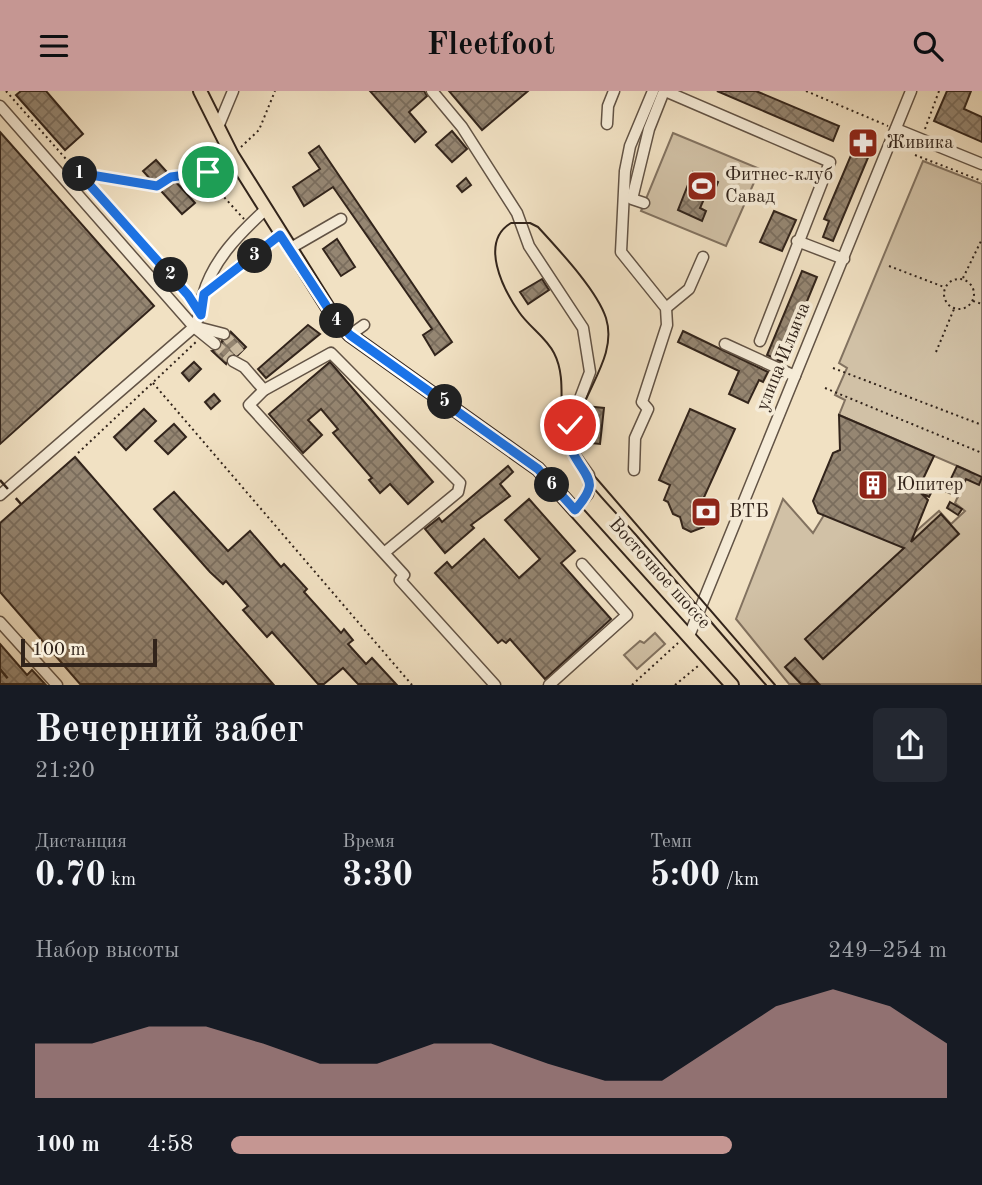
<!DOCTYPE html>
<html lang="ru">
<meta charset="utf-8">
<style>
:root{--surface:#171b24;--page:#242831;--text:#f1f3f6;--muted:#9ea1a6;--accent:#c59692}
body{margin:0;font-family:"Old Standard TT",serif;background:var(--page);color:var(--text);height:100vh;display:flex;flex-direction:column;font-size:26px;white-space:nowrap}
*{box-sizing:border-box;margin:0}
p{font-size:23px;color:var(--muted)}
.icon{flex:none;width:38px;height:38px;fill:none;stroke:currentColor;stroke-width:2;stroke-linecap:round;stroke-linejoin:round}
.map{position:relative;height:594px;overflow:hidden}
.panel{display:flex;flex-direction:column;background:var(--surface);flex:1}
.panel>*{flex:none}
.scale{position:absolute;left:21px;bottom:18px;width:136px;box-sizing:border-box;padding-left:7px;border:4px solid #32241b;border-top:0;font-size:19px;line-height:24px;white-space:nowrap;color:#32241b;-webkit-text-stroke:5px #f6ecd8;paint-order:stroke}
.pin{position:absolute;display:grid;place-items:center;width:60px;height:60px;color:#fff;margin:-30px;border:4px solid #fff;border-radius:50%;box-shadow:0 2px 7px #0007}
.km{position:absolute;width:35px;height:35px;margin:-18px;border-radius:50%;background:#222;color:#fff;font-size:19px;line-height:35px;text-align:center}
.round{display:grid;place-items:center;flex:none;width:74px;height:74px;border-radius:10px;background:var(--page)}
.head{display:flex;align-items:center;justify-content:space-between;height:119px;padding:0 35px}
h1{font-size:38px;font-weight:700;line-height:52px}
.figures{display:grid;grid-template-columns:repeat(3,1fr);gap:10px;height:119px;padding:7px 35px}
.figures div{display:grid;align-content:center}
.figures b{font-size:35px;font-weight:700}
.figures small{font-size:19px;font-weight:400}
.figures p{font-size:19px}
.chart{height:196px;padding:14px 35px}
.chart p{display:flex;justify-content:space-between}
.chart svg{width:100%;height:126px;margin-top:7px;fill:var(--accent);opacity:.7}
ul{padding:0 35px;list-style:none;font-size:23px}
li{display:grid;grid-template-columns:112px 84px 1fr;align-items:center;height:52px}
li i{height:18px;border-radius:9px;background:var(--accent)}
header{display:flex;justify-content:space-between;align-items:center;height:91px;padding:0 35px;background:var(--accent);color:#111;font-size:32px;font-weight:700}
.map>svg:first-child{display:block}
.green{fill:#d1c1a6;stroke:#827260;stroke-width:2}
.building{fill:url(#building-cross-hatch);stroke:#32241b;stroke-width:2}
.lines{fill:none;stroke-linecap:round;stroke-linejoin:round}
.minor-tunnel{stroke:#cbbba1;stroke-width:10;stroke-dasharray:10 5;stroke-linecap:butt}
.minor-casing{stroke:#625345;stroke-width:13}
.major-casing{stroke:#32241b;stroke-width:16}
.path{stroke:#32241b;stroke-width:2;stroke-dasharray:2 3.5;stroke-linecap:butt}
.minor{stroke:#f6ecd8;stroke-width:10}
.major{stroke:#f1e1c3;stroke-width:12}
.tram{stroke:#32241b;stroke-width:2}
.rail{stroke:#32241b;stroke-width:2.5;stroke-dasharray:12 12;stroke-linecap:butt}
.route-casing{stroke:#fff;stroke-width:14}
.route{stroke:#1a73e8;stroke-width:9}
.labels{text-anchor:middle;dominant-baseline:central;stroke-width:7;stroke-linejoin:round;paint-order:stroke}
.poi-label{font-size:19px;fill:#32241b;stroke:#f6ecd8;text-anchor:start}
.street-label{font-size:19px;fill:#32241b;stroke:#f6ecd8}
</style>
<header><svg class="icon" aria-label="menu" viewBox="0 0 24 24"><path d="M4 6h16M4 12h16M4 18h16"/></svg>Fleetfoot<svg class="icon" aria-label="search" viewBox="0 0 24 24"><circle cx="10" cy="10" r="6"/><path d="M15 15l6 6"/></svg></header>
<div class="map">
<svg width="982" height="594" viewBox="0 0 982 594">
<defs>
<pattern id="building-cross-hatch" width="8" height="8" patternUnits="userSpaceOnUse" patternTransform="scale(1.75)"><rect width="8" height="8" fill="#958672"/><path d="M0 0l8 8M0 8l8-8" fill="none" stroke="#7a6d5d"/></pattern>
</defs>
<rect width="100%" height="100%" fill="#f1e1c3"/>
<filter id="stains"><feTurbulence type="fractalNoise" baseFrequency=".00286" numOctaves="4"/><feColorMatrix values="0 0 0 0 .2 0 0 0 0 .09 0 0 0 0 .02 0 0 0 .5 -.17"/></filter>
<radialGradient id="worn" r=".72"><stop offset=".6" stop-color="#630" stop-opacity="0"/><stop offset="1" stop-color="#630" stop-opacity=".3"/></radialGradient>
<g class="green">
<polygon points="673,42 760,78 726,155 641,120"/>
<polygon points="923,70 982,93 982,593 789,593 736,528 783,408 813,442 824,424 914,442 939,420 951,433 965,420 955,412 969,380 839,324 845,309 835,304 847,277 839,272"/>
<polygon points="655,542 665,553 637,578 624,564 640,550 644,552"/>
</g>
<g class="building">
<polygon points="21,0 46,0 83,43 65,59 16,4"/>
<polygon points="370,0 424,0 427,5 409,21 426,41 415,51"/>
<polygon points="449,0 528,0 482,39"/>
<polygon points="717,0 756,0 839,35 833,50"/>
<polygon points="947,0 971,0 964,18 982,26 982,51 934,30"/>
<polygon points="452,40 467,58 452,71 436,54"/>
<polygon points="0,41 154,215 0,353"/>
<polygon points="860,43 875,50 833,150 823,146 829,130 824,128"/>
<polygon points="319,55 452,251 435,264 423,244 432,238 333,96 304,115 293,96 320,78 309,62"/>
<polygon points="156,69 195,112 182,123 143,80"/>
<polygon points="693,81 718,91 714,101 708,99 700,117 706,120 702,130 678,119"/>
<polygon points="466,87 471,94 462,101 457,95"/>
<polygon points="774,120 796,129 782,160 760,151"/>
<polygon points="337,148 355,176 341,185 323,158"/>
<polygon points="802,180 817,186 782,271 767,264"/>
<polygon points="542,188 549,199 528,213 520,201"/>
<polygon points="308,234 320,243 266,287 258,278"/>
<polygon points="683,240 768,281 763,291 759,289 748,312 729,303 739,280 678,251"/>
<polygon points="231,241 246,256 238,264 229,264 226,273 212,260 220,258 222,250 229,249"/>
<polygon points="194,271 201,278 189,290 182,282"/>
<polygon points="330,271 433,391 408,413 390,393 380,402 369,389 372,387 333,342 338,338 321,318 308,329 322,344 303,362 269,323"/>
<polygon points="214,303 220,310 211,318 205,311"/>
<polygon points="585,315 604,317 600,353 581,351"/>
<polygon points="144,318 156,330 126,359 114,346"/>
<polygon points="690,318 735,338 700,415 711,420 704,436 691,441 683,437 680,426 673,423 668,411 664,409 670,394 659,389"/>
<polygon points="839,324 934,365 923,388 932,400 929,406 921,402 928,409 911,451 941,423 959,443 823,568 805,548 904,457 818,422 813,410 833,362 840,359"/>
<polygon points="174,333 186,346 168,363 155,350"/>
<polygon points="75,366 273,593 80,593 0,501 0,432"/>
<polygon points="508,375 513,381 500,393 510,405 471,434 474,437 445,462 425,438 439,427 442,431"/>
<polygon points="957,375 982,386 979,394 966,388 958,406 945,400"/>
<polygon points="174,401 228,460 250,440 281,476 284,473 307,498 304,501 341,542 344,538 353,549 348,553 366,573 372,567 396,593 358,593 343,577 324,593 318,593 272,541 267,546 243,519 248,515 226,490 223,493 210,481 154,418"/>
<polygon points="529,408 575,460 561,472 611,528 545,588 510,548 506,552 502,549 498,552 435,482 447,471 452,477 484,448 519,487 540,468 505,429"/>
<polygon points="950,411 962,418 958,424 947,417"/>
<polygon points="0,553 27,584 32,579 45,593 0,593"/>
<polygon points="795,567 819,593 801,593 785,576"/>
</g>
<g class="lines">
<g class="minor-tunnel">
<polyline points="224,243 240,262"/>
<polyline points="215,253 233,270"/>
</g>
<g class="minor-casing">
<g id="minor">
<polyline points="432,0 462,36 517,122 529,155 583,237 590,281 570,334 570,348 571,359 589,384 589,395 588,403 575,419"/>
<polyline points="665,0 830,71 760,250"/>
<polyline points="0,15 194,236 215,253"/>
<polyline points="607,33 608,15 614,0"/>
<polyline points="218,36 233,0"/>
<polyline points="896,38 982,73"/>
<polyline points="644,112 632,108 649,38 664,0"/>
<polyline points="797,150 844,168"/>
<polyline points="289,158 341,128"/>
<polyline points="206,201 280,144"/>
<polyline points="666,217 689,198 703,166"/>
<polyline points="197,236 224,243"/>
<polyline points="350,244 364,234"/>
<polyline points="725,253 795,285"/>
<polyline points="233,270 244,276 264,299"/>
<polyline points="634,379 635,347 648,318 642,311 667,234 666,217 621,161 625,80 630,55 653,0"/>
<path d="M 0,404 L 194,236 C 201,225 200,216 203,204 C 213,169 239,143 265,119"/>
<polyline points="384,462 458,401 460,392 331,262 264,299 249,314 404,484 400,489 495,594"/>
<polyline points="0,531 57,594"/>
<polyline points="689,545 911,0"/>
<polyline points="549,594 627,524 582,473"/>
</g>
</g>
<g class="major-casing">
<polyline id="major" points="200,0 232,64 335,228 350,244 538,378 732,594"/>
</g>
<g class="path">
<polyline points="6,0 192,211"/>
<polyline points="806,0 888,35"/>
<polyline points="925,38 939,0"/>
<polyline points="241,56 259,39 275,0"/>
<polyline points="915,64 982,90"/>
<path d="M 80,82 L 157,95 C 181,78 198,88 224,70"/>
<polyline points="202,82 244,128"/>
<polyline points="889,175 944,196"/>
<polyline points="963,187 982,148"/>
<circle cx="959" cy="203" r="15"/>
<polyline points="973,210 982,213"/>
<polyline points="936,261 954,218"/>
<polyline points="833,277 982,334"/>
<polyline points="153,292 412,594"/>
<polyline points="825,297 982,362"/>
<polyline points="78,362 197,250"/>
<polyline points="632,594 678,552"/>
<polyline points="675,594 698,575"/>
</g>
<use href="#minor" class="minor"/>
<use href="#major" class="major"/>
<path class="tram" d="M 766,594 C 722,544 679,494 636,444 C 613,418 585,392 569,361 C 553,329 570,293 554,262 C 546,246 529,236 519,221 C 503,198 479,151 511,132 L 530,132 L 538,136 C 558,158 597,199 606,227 C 621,275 562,317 578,366 L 775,594"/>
<g class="rail">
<polyline points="0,389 21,413"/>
<polyline points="0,578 13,594"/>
</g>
</g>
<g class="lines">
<g class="route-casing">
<path id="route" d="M 208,81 L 171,86 L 157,95 L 79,82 L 188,204 L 201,224 L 204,203 L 280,144 L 335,228 L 350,244 L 538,378 L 575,419 C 600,390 588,390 573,362 C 569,354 570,343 570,334"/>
</g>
<use href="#route" class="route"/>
</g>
<defs>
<g id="pharmacy-square" transform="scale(1.575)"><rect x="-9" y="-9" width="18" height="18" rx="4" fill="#8f2418" stroke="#f6ecd8"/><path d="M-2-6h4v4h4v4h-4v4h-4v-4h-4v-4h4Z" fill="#fff"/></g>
<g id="stadium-square" transform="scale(1.575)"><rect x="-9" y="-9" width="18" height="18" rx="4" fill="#8f2418" stroke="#f6ecd8"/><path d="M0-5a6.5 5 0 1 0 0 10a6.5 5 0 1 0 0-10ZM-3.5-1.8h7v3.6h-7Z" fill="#fff"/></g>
<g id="building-square" transform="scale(1.575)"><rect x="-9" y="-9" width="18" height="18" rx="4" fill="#8f2418" stroke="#f6ecd8"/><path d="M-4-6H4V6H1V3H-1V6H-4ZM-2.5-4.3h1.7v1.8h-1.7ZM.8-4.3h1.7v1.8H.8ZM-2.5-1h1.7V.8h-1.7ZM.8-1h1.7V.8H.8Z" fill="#fff"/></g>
<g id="bank-square" transform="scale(1.575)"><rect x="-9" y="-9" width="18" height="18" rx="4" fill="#8f2418" stroke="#f6ecd8"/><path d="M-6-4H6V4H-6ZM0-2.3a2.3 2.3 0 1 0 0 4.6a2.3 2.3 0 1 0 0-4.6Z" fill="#fff"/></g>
</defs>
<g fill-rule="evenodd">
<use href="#pharmacy-square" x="863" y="52"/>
<use href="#stadium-square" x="702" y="95"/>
<use href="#building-square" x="873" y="394"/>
<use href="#bank-square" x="706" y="421"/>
</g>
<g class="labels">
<g class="poi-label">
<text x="886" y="52">Живика</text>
<text x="725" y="84">Фитнес-клуб<tspan x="725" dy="22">Савад</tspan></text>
<text x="896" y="394">Юпитер</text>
<text x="729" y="421">ВТБ</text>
</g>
<g class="street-label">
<text transform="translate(784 266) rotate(-68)">улица Ильича</text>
<text transform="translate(659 483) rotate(48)">Восточное шоссе</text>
</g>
</g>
<rect width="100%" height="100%" filter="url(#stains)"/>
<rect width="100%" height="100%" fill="url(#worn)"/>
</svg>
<div class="scale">100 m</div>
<div class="pin" style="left:208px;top:81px;background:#1e9e55"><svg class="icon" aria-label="arrive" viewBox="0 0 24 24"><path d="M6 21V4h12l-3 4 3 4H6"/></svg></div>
<div class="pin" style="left:570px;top:334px;background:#d93025"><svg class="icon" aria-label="check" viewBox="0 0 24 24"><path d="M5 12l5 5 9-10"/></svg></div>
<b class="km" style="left:80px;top:83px">1</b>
<b class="km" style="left:171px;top:184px">2</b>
<b class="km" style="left:255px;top:165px">3</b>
<b class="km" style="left:337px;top:230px">4</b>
<b class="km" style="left:445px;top:311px">5</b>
<b class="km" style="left:552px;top:394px">6</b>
</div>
<section class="panel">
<div class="head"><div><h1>Вечерний забег</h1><p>21:20</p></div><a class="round"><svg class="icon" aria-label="share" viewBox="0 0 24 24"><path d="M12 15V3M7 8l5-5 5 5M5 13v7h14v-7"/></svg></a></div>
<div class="figures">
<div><p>Дистанция</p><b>0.70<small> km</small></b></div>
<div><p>Время</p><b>3:30</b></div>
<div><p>Темп</p><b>5:00<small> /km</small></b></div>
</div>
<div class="chart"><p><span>Набор высоты</span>249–254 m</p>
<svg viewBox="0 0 160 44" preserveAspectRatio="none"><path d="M0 44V25L10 25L20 19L30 19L40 25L50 32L60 32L70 25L80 25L90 32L100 38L110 38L120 25L130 12L140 6L150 12L160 25V44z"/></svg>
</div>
<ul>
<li><b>100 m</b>4:58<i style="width:70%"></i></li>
</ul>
</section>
